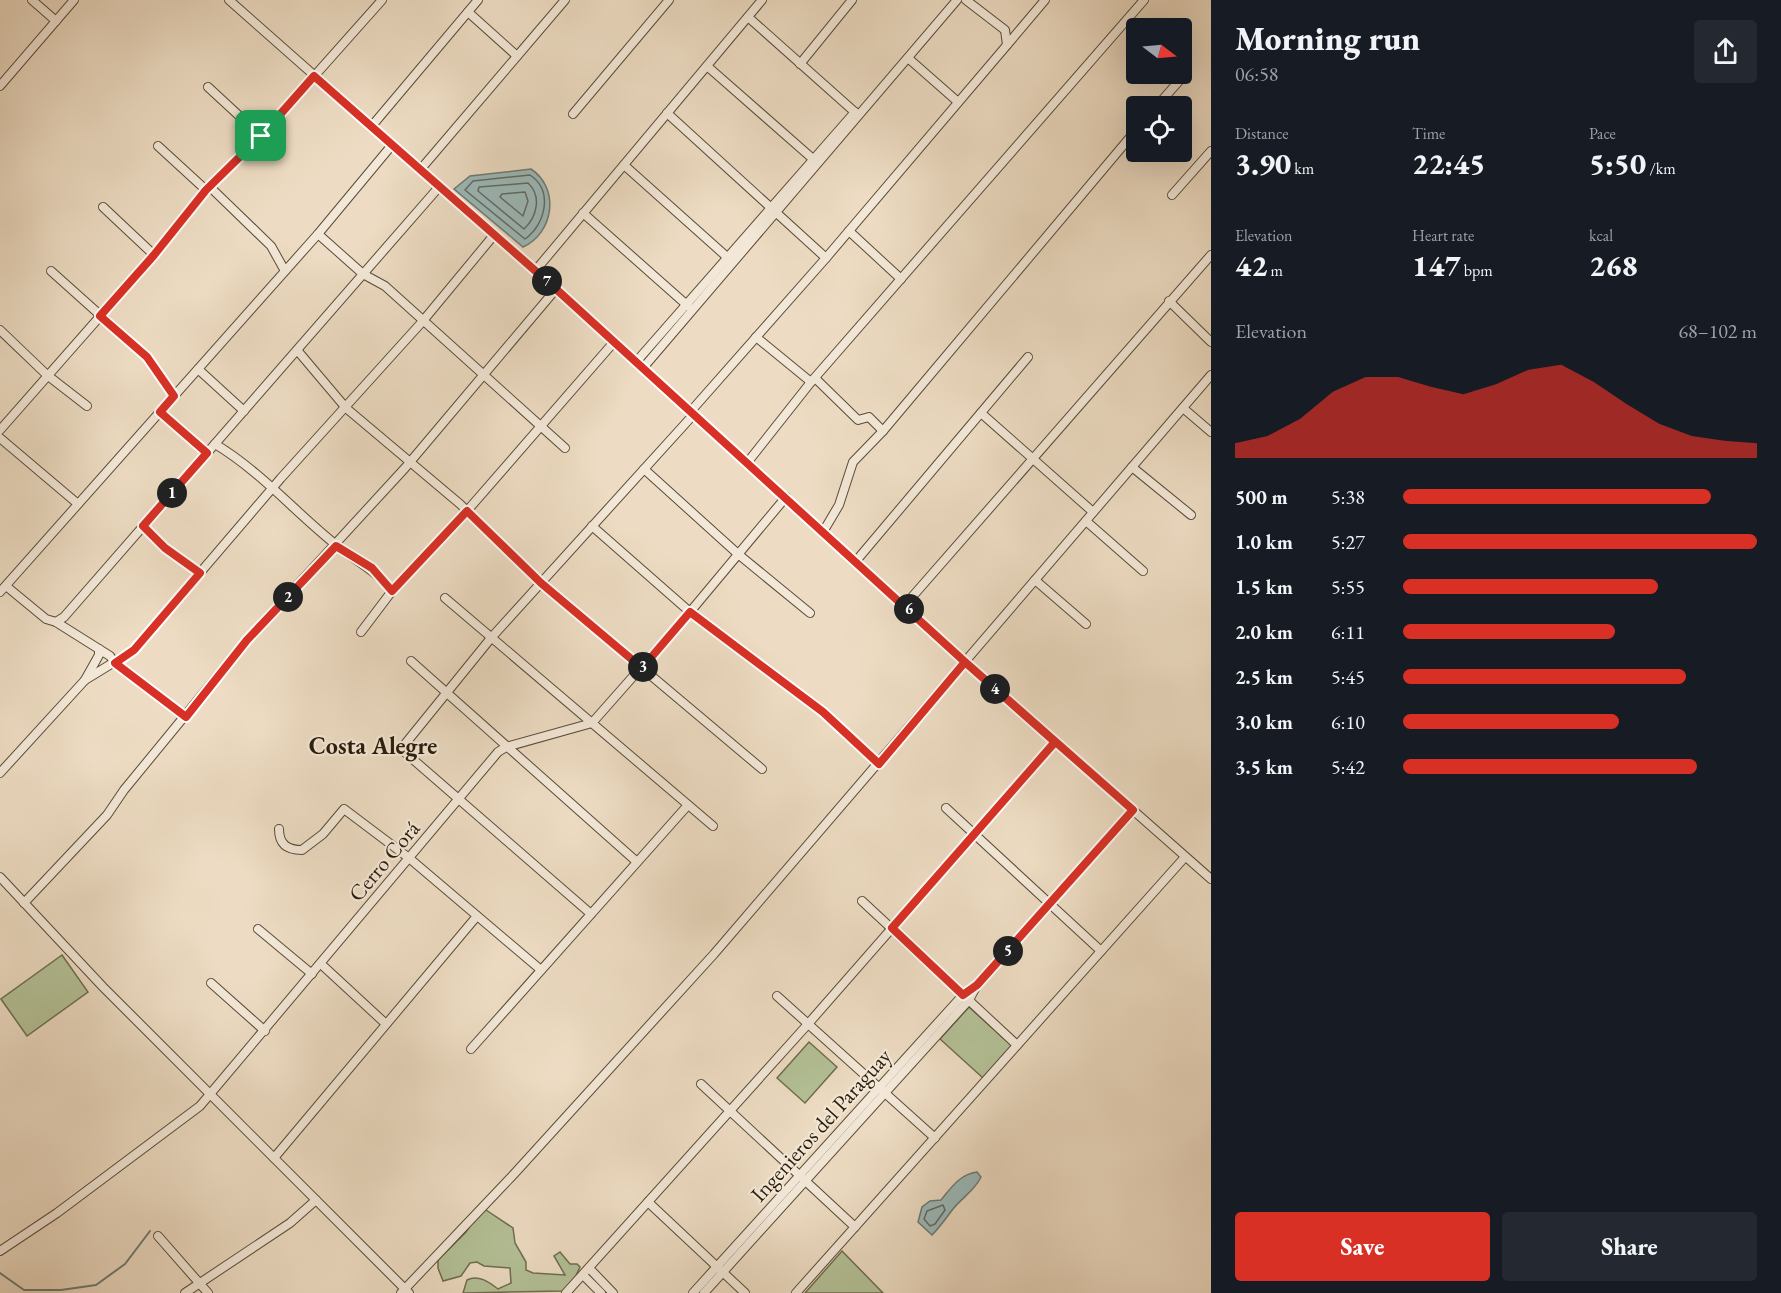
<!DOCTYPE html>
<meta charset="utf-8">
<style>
:root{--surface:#171b24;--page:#242831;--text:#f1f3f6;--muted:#9ea1a6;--accent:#d93025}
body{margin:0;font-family:"EB Garamond",serif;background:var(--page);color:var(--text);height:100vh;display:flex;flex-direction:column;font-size:22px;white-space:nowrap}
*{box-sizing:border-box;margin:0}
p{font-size:20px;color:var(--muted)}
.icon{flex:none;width:33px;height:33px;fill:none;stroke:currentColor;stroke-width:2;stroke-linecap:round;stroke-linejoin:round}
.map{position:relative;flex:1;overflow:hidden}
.sheet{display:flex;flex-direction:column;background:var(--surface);width:570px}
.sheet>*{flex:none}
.needle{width:39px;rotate:106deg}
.tools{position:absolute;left:1126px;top:18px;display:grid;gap:12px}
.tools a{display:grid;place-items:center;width:66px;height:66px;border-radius:6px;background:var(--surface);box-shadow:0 6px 24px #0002;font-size:30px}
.pin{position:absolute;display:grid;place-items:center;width:51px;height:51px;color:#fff;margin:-26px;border-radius:12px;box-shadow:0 3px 9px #0006}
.km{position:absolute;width:30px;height:30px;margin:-15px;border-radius:50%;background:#222;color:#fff;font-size:16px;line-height:30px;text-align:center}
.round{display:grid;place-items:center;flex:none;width:63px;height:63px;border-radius:6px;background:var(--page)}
.head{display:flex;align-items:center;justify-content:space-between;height:102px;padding:0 24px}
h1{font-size:33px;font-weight:800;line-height:45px}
.figures{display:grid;grid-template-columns:repeat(3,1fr);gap:9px;height:102px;padding:6px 24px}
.figures div{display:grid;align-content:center}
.figures b{font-size:30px;font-weight:800}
.figures small{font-size:16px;font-weight:400}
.figures p{font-size:16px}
.chart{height:168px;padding:12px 24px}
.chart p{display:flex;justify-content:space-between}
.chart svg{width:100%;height:108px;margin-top:6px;fill:var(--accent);opacity:.7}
.button{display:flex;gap:12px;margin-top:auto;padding:12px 24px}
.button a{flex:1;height:69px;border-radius:6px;background:var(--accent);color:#fff;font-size:24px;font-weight:800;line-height:69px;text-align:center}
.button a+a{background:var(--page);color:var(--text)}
ul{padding:0 24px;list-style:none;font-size:20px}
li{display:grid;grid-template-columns:96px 72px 1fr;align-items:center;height:45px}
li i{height:15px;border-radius:8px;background:var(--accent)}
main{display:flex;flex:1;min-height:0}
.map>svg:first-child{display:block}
.green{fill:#b4c197;stroke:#6e6e50;stroke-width:1.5}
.water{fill:#9bbabb;stroke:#6d7a74;stroke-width:1.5}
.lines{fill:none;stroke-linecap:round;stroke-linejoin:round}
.shore{stroke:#626a62;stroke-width:1.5}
.stream{stroke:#6d7a74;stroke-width:2}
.minor-casing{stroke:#594b38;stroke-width:10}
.minor{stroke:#f3e8d8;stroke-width:8}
.route-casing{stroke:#fff;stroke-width:12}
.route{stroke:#d93025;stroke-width:8}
.labels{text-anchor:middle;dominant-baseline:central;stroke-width:4.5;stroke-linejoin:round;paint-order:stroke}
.street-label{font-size:22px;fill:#281b09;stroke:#f3e8d8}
.neighbourhood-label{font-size:24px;font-weight:bold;fill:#281b09;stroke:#f3e8d8}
</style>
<main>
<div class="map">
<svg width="1211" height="1293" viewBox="0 0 1211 1293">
<rect width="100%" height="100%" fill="#eddcc3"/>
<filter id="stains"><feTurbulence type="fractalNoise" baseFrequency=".00333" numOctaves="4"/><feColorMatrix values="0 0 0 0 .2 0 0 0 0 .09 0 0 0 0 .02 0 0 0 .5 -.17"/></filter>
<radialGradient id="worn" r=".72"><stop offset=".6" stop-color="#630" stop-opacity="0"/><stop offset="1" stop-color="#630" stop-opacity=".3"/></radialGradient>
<g class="green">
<polygon points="62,955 88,992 27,1036 1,999"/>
<polygon points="969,1007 1012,1046 983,1078 940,1039"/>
<polygon points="809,1042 837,1067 805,1103 777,1078"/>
<path d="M 486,1210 L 513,1228 L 515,1243 L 526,1262 L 526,1270 L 533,1273 L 565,1275 L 554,1256 L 560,1252 L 570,1264 L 577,1264 L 580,1267 L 574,1280 L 563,1291 L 463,1293 L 467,1280 C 478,1274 489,1282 498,1289 L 511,1283 L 510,1268 L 484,1266 L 477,1262 L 470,1263 L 461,1276 L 443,1281 L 438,1268 L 438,1260 L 466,1232 L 479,1213 Z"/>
<polygon points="842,1251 883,1293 805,1293"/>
</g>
<g class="water">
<path d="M 531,169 C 560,188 554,233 523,247 L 454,189 L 470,176 Z"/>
<path d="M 977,1172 L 981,1177 C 975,1190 962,1198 953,1209 C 946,1218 940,1227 932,1235 L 918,1222 L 922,1207 L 930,1201 L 941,1200 C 951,1188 960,1174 977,1172 Z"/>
</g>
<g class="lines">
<g class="shore">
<path d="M 530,175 C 554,191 545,225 525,239 L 465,190 L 473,181 Z"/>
<path d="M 528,183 C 542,196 537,217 524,229 L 478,191 L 479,187 Z"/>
<polygon points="525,192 528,201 523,216 500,197 502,194"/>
<polygon points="943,1205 945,1210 935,1224 930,1226 924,1219 927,1211"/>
</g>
<polyline class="stream" points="0,1273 24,1290 61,1290 96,1285 125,1264 150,1231"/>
<g class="minor-casing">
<g id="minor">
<polyline points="32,0 56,21"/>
<polyline points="229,0 556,289 965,662 1211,879"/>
<polyline points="468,12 517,56"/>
<polyline points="748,17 857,114"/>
<polyline points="1007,45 1045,0"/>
<polyline points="908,58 958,102"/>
<polyline points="800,64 852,0"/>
<polyline points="707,66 813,159"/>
<polyline points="0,86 74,0"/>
<polyline points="208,87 261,136"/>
<polyline points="1157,106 1179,81"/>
<polyline points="667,113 826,258"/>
<polyline points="573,114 669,0"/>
<polyline points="371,127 478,0"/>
<polyline points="158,146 206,190"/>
<polyline points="624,165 727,257"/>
<polyline points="420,170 565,0"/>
<polyline points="209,186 271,246 285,271"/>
<polyline points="1172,195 1211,151"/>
<polyline points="103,207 154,255"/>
<polyline points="583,213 688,306"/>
<polyline points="849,231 901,279"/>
<polyline points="318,234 363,274 385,286 565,448"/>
<polyline points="51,271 147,357 174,396"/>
<polyline points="535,271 762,0"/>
<polyline points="1169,301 1211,342"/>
<polyline points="0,330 47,375 87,406"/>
<polyline points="756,337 811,382"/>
<polyline points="297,350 346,408 460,504 541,583 762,769"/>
<polyline points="636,362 855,112"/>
<polyline points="643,368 957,0"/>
<polyline points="198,369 244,411"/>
<polyline points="815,378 858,420 869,417 883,431"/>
<polyline points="1183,408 1211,432"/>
<polyline points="691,411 826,258 1007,45 1005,30 966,0"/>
<polyline points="160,412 207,453"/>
<polyline points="981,413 1093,512"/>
<polyline points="0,430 154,255 206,190 261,136 382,0"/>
<polyline points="0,438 78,504"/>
<path d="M 215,444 C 260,471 294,511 335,544 C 355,561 376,570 392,591"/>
<polyline points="747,463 811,382 1144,0"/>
<polyline points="1132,467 1191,515"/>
<polyline points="644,469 738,554 810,613"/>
<polyline points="1086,521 1143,571"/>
<polyline points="143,526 165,548 200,573"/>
<polyline points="592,526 690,612 823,712 879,764"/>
<polyline points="823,532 839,505 853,462 883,431 1137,129"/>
<polyline points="856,561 1028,357"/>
<polyline points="1035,580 1086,624"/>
<polyline points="6,586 46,619 56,622 110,656 115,663 186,717"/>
<polyline points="0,592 318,234 392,145"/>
<polyline points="445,598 713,826"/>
<polyline points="905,605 1211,255"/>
<polyline points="56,622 64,617 439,187"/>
<polyline points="361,632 392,591 467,511 614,342"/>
<polyline points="411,661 637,862"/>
<polyline points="85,680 99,655 99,649"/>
<polyline points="0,773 85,680 134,650 281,478 422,322 494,235"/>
<polyline points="946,808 1101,951"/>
<path d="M 279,829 C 279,845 288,850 302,850 L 323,834 L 344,809 L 409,858 L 541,970"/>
<polyline points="0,877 103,987 409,1293"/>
<polyline points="862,901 1017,1045"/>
<polyline points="24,903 107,815 124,790 247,640 405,468 556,289"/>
<polyline points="591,914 401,749 491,638 694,414"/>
<polyline points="258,929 312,974"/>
<polyline points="321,964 386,1024"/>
<polyline points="211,983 265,1031"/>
<polyline points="777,996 935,1138"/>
<polyline points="471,1049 688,805"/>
<polyline points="701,1084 855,1227"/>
<polyline points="274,1158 477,916"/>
<polyline points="648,1202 745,1293"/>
<polyline points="158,1236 208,1293"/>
<polyline points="0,1251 57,1213 200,1106 498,752 506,747 592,723 690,612 786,497"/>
<polyline points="589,1268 613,1293"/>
<polyline points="583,1275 601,1293"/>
<polyline points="185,1293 290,1223 316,1200"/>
<polyline points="401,1293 514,1174 714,954 1211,375"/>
<polyline points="566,1293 808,1024 1055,742"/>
<polyline points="693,1293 963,995 974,988"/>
<polyline points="704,1293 969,1000 977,985 1133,810"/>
<polyline points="796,1293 1185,857"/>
</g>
</g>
<use href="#minor" class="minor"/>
</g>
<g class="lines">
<g class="route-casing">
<polyline id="route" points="261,136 206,190 154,255 100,316 147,357 174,396 160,412 207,453 143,526 165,548 200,573 134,650 115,663 186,717 247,640 336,546 372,568 392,591 467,511 541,583 642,668 690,612 823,712 879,764 965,662 1055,742 892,928 963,995 977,985 1133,810 965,662 556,289 314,76 261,136"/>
</g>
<use href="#route" class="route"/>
</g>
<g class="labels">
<g class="street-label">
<text transform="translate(384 861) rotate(-50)">Cerro Corá</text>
<text transform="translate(821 1125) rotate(-48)">Ingenieros del Paraguay</text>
</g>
<g class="neighbourhood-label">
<text x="373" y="745">Costa Alegre</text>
</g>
</g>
<rect width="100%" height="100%" filter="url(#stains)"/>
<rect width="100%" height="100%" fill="url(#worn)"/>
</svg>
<div class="tools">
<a><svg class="needle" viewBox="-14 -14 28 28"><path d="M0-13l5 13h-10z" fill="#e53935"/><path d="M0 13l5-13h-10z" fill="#9ea1a6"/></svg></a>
<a><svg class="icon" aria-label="locate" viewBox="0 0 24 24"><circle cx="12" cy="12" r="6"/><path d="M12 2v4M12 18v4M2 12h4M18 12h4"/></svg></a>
</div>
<div class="pin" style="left:261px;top:136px;background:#1e9e55"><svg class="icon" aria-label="arrive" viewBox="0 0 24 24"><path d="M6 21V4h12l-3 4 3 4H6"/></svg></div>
<b class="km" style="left:172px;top:493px">1</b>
<b class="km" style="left:288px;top:597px">2</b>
<b class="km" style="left:643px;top:667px">3</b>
<b class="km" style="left:995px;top:689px">4</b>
<b class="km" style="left:1008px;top:951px">5</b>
<b class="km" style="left:909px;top:609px">6</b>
<b class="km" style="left:547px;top:281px">7</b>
</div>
<section class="sheet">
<div class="head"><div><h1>Morning run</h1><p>06:58</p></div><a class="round"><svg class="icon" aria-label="share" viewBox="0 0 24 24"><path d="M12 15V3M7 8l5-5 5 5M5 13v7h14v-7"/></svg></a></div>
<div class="figures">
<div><p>Distance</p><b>3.90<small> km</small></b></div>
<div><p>Time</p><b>22:45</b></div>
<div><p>Pace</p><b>5:50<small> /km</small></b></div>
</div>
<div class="figures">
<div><p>Elevation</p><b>42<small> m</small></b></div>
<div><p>Heart rate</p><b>147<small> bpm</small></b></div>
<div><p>kcal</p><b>268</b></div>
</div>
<div class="chart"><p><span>Elevation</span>68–102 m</p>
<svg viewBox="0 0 160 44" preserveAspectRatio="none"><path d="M0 44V38L10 35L20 28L30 17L40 11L50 11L60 15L70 18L80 14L90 8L100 6L110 13L120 22L130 30L140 35L150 37L160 38V44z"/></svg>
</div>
<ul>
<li><b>500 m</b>5:38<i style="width:87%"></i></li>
<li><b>1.0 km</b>5:27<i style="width:100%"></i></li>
<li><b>1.5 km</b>5:55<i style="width:72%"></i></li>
<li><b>2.0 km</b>6:11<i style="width:60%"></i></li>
<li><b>2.5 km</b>5:45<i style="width:80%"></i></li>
<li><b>3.0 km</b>6:10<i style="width:61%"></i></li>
<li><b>3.5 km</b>5:42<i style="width:83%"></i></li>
</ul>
<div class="button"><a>Save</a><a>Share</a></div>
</section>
</main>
